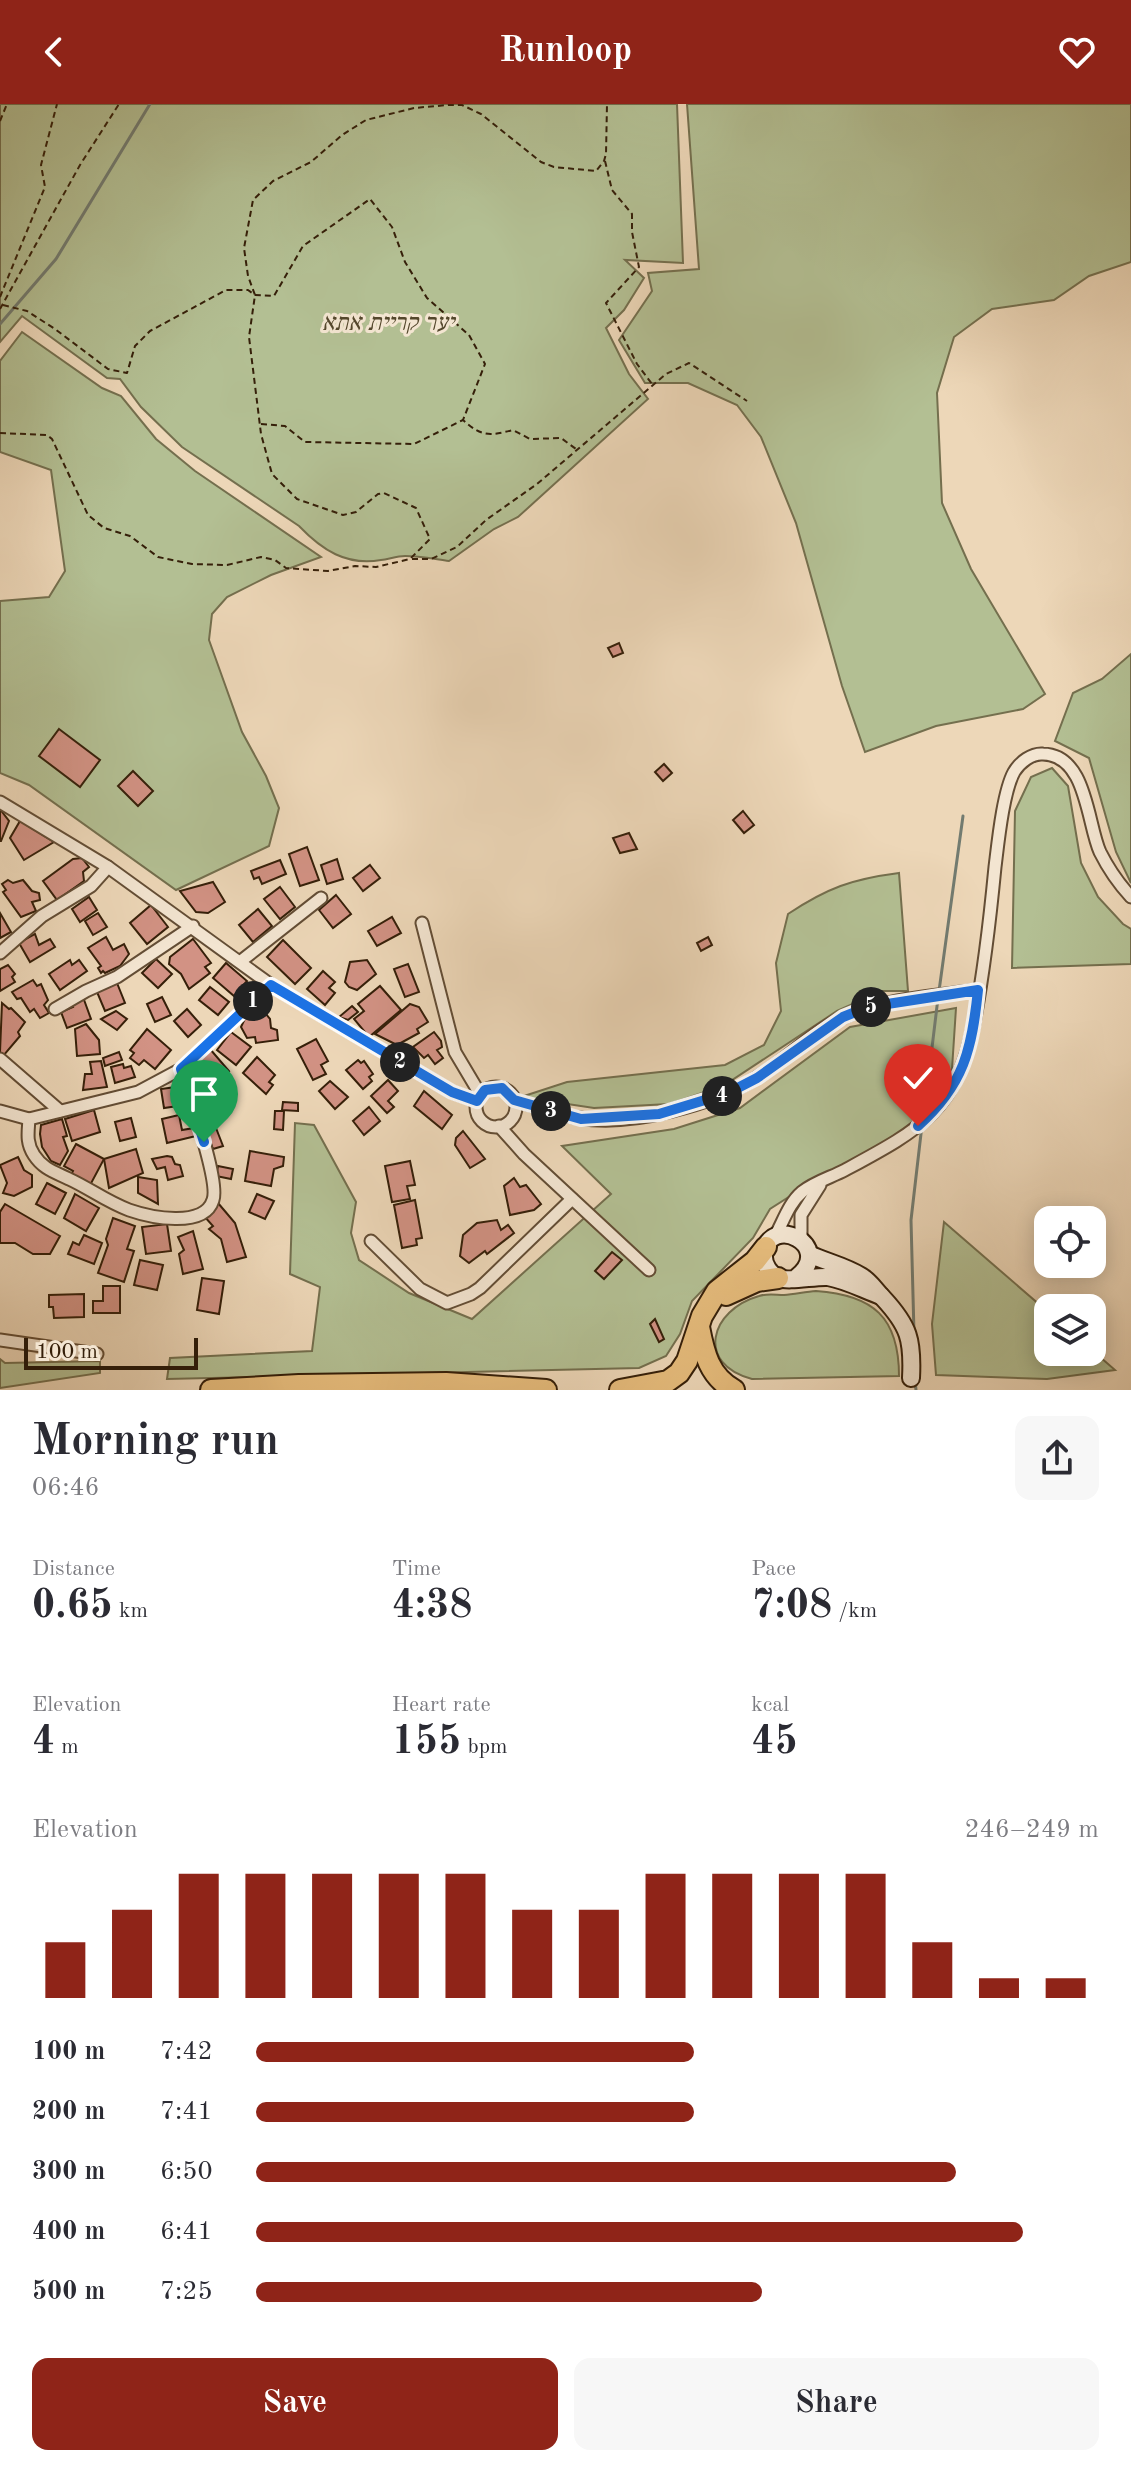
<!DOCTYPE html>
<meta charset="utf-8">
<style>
:root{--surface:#fff;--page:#f7f7f7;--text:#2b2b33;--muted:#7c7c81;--accent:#8f2418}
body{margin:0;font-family:"Old Standard TT","Frank Ruhl Libre",serif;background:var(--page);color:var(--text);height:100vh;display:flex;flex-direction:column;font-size:30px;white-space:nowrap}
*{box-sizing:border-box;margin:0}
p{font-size:26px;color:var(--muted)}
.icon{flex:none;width:44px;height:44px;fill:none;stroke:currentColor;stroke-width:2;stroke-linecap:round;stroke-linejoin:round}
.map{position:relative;height:1286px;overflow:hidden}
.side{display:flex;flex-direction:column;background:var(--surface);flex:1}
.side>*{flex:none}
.fabs{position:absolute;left:1034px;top:1102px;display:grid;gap:16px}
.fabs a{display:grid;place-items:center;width:72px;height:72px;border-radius:16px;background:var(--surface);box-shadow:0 4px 20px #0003;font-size:40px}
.scale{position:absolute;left:24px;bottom:20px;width:174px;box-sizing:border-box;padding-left:8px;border:4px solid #351f09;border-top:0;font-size:22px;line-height:28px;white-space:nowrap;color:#351f09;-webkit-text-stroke:6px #f3e5d1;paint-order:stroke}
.pin{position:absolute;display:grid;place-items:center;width:68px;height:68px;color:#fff;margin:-82px -34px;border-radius:50% 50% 50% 0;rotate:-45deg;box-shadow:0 0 8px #0007}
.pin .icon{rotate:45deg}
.km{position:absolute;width:40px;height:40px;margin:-20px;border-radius:50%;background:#222;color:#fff;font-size:22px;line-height:40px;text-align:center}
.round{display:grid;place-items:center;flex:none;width:84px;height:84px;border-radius:16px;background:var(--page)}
.overview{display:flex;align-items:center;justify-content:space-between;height:136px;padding:0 32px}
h1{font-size:44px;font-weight:800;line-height:60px}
.figures{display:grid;grid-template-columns:repeat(3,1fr);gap:12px;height:136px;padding:8px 32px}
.figures div{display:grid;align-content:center}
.figures b{font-size:40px;font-weight:800}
.figures small{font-size:22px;font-weight:400}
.figures p{font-size:22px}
.chart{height:224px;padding:16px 32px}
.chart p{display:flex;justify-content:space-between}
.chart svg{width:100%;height:144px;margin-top:8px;stroke:var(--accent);stroke-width:6}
.button{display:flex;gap:16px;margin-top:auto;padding:16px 32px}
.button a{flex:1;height:92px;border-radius:16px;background:var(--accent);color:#fff;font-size:32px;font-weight:800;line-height:92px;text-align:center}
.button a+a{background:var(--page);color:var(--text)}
ul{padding:0 32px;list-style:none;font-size:26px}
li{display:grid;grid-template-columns:128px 96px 1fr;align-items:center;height:60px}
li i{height:20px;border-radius:10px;background:var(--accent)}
header{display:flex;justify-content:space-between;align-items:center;height:104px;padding:0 32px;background:var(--accent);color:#fff;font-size:36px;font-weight:800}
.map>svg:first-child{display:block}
.green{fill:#b3bf93;stroke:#746f4e;stroke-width:2}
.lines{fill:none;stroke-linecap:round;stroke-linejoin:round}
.stream{stroke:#727b70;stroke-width:3}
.building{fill:#d29284;stroke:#351f09;stroke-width:2}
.street-casing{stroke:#634d35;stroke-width:15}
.secondary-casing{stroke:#351f09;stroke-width:20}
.highway-casing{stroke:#351f09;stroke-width:24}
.path{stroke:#351f09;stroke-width:2;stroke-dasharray:6 4;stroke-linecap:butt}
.street{stroke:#f3e5d1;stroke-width:11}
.secondary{stroke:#f3e5d1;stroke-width:16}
.highway{stroke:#e6bc7c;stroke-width:20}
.route-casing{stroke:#fff;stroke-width:16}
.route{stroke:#1a73e8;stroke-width:10}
.labels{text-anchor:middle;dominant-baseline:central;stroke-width:6;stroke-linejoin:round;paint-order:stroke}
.park-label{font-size:24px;font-style:italic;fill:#54472c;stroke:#f3e5d1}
</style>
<header><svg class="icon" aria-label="back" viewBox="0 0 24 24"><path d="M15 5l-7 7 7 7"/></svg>Runloop<svg class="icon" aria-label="heart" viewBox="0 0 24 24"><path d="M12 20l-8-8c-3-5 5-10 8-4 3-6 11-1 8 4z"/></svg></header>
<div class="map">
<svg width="1131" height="1286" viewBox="0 0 1131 1286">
<rect width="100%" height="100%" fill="#edd7b8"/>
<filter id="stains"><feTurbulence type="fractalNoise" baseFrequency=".0025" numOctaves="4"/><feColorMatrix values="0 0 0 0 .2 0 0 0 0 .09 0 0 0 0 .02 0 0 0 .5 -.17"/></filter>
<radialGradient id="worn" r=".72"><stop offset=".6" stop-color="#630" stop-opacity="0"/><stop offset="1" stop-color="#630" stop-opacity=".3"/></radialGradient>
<g class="green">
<path d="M 0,0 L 677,0 L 683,159 L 625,156 L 644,174 L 624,206 L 606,224 L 629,270 L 648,295 L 518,413 L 494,425 L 449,457 C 434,455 419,452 405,452 C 397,452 389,455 381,456 C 346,462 322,446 299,422 L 182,343 L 141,303 L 120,275 L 107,274 L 22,212 L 0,238 Z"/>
<polygon points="687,0 1131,0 1131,158 1089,172 1054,196 992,205 954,233 937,289 942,399 971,465 1045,590 1023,605 936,622 865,648 842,582 796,419 761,333 737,301 688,279 645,279 619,236 652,187 648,169 699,165"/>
<polygon points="22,228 102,284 121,292 156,335 195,367 321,453 271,471 227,493 212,510 209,536 242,628 266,672 279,704 269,742 176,786 29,681 0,669 0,497 49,493 65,467 51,366 0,348 0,257"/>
<polygon points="1131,550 1131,779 1116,748 1089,654 1055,637 1073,589 1102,575"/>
<polygon points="1052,664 1068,682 1081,759 1098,793 1123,820 1131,825 1131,860 1012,864 1015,707 1031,673"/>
<path d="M 899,769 L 908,887 L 882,887 L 837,907 L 723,982 L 669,1000 L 594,1004 L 521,993 L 567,978 L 725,961 L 764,941 L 781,907 L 776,859 L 788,810 C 827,784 852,775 899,769 Z"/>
<polygon points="956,904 952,965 928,1003 891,1039 806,1082 770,1105 753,1134 692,1197 680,1230 666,1252 639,1264 167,1275 170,1254 312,1247 320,1183 290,1170 295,1019 314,1021 356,1098 351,1129 359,1156 409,1189 472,1215 611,1090 562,1042 674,1025 740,1004 850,923"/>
<polygon points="944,1118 1048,1208 1048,1248 1092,1246 1115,1266 1047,1275 936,1271 932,1220"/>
<path d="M 816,1187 C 873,1191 899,1213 899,1272 L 752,1275 C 695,1260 710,1206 759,1192 C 768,1189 776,1191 784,1191 C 795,1190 805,1188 816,1187 Z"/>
<polygon points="0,1255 5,1259 100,1257 100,1269 0,1284"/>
</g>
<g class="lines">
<g class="stream">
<polyline points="0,220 56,155 150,0"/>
<polyline points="939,887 963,712"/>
<polyline points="924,1010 938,894"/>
<polyline points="914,1229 911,1116 922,1021"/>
<polyline points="915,1277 916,1286"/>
</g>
</g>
<g class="building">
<polygon points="619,539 623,549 613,553 608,544"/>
<polygon points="59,625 100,656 80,683 39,652"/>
<polygon points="664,660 672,669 663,677 655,668"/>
<polygon points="133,667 153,687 138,702 118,682"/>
<polygon points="0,705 9,717 1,737 0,737"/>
<polygon points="743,707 754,721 744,729 733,716"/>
<polygon points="20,717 54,738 24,756 10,734"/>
<polygon points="629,729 637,745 620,749 613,734"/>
<polygon points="307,743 319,776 300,782 289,750"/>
<polygon points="82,754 89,763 83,768 84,777 57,796 43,777 73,755"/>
<polygon points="337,755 343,775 327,780 321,761"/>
<polygon points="280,756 286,770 262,780 259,773 254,775 251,767"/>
<polygon points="370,761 380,774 363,787 353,774"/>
<polygon points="8,776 13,779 23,776 32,787 39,789 40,796 32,798 36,807 21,813 3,788 6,786 2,780"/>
<polygon points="213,778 225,798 208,809 196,808 180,787"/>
<polygon points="280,783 295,803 280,815 264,795"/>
<polygon points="336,791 351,810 333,824 319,806"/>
<polygon points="89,793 97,806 80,818 72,805"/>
<polygon points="151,801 168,823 147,840 130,819"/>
<polygon points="258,805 272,822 253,838 239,821"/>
<polygon points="0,809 11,828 0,834"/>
<polygon points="98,809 107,823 93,831 85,817"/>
<polygon points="392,813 401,829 377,842 368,827"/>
<polygon points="35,830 39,841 50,835 55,843 30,858 19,839"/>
<polygon points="106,833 113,846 124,840 129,850 120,862 105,869 103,867 101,869 98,864 101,862 88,844"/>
<polygon points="708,833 712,841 701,847 697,839"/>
<polygon points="193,835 211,859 205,863 210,869 189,885 181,870 169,860 170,853"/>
<polygon points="283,836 311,864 295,880 267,853"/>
<polygon points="156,855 172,870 158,884 142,869"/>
<polygon points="70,856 72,861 79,856 87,867 60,886 49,870"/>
<polygon points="367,856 376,870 357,886 349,883 345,878 350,858"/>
<polygon points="226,859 247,877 234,892 213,874"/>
<polygon points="408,860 419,888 405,893 394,865"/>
<polygon points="8,861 15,870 12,873 15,878 0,887 0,865"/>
<polygon points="323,867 335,878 329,884 335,889 325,901 307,885"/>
<polygon points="33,876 37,882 41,880 48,896 44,901 49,909 40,914 34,905 30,908 21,894 17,895 12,888"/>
<polygon points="117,879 125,899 105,907 97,888"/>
<polygon points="380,882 401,906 369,933 354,915 364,907 358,900"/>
<polygon points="210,883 229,898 218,911 199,896"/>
<polygon points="83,893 91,915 67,924 61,908 73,903 71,898"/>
<polygon points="162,893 171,911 155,918 147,900"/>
<polygon points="2,899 9,905 11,904 25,918 18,928 20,932 4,951 0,948"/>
<polygon points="258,900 270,915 271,924 277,926 278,936 256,939 255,933 247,934 241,923 248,908 256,905"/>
<polygon points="410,900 419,903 428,918 417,925 419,929 397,941 375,930"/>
<polygon points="352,902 358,908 348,916 339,913"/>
<polygon points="187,905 201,921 188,933 174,917"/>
<polygon points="116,907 127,915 117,926 101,915"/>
<polygon points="86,920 99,936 100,950 77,952 75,925"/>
<polygon points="147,925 171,946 155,965 144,956 139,961 130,954 134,949 130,946"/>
<polygon points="231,928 251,943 236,961 217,946"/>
<polygon points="434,928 441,937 442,943 437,946 443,954 435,960 428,951 424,954 413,943"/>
<polygon points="316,935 328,957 321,961 326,970 313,976 297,945"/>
<polygon points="210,945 229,967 202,989 196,975 201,971 192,960"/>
<polygon points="119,948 122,956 105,962 103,954"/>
<polygon points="257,953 275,971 269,978 273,981 266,990 243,969"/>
<polygon points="358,956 361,959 364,957 373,970 369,973 372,977 363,985 346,966"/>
<polygon points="101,957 107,983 83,986 85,970 92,970 90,958"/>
<polygon points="123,960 124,964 131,962 135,973 115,979 111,963"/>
<polygon points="388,976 398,987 388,997 394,1003 387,1009 371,992"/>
<polygon points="330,977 348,993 335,1005 319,987"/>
<polygon points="176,983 178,1002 164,1004 161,985"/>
<polygon points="424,987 452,1011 442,1025 414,1002"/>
<polygon points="283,998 298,999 298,1007 282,1006"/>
<polygon points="369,1003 380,1017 364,1031 353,1017"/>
<polygon points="94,1006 100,1028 72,1037 65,1015"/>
<polygon points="275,1007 284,1007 283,1026 274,1025"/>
<polygon points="179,1011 182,1026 194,1024 196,1032 167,1039 162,1015"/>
<polygon points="131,1014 136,1033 120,1037 115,1018"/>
<polygon points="62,1015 67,1032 63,1033 68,1047 60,1061 51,1057 42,1043 40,1030 41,1021"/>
<polygon points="216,1024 223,1042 213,1045 206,1027"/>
<polygon points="463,1027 485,1055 470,1064 455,1041 456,1034"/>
<polygon points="76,1040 104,1055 88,1085 69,1075 73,1067 64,1062"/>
<polygon points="136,1045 143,1069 109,1084 104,1055"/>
<polygon points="250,1047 284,1053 283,1062 274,1065 271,1082 245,1077"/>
<polygon points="167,1052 172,1053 175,1060 180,1061 183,1072 168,1076 165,1063 157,1065 152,1055"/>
<polygon points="18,1053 24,1066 32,1071 32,1083 14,1092 3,1089 7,1079 0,1061"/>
<polygon points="410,1057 415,1081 407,1082 410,1095 392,1098 385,1062"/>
<polygon points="218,1062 233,1065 231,1075 216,1072"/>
<polygon points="138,1073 157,1076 158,1100 138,1089"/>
<polygon points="514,1074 520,1083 526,1081 541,1100 534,1106 510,1111 504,1082"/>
<polygon points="47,1079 66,1089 55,1110 36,1100"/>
<polygon points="75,1090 99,1104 86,1127 64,1114"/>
<polygon points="257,1090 274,1097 265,1115 249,1108"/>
<polygon points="415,1096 422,1134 416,1135 417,1141 402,1144 394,1101"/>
<polygon points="218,1099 235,1119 246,1153 227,1158 221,1135 209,1125 213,1122 204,1112"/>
<polygon points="5,1100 60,1132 50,1150 33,1150 15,1139 0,1139 0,1108"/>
<polygon points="113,1114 135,1122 127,1145 134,1147 124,1178 98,1169 108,1141 106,1135"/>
<polygon points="497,1116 501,1126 508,1121 514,1129 487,1150 485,1147 469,1159 460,1152 463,1131 477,1119"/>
<polygon points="167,1120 171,1147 146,1150 142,1123"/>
<polygon points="193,1127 203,1165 183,1170 179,1150 184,1146 178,1133"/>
<polygon points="84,1131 102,1139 94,1160 68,1150 73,1138 79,1141"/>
<polygon points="612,1148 622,1156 604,1175 595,1167"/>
<polygon points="140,1156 163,1161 157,1186 134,1181"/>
<polygon points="202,1174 224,1177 219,1210 197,1206"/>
<polygon points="103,1182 120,1182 120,1209 93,1209 93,1197 103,1197"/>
<polygon points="84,1190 84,1213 54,1214 53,1203 49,1203 49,1191"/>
<polygon points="655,1215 664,1235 659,1238 650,1220"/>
</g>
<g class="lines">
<g class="street-casing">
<g id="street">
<polyline points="0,698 108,763 271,881 452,988 477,997"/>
<polyline points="422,819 455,948 480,990"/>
<polyline points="0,849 42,812 91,782 108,763"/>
<polyline points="241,857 321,794"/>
<polyline points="55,905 86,887 117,873 193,822"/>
<polyline points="0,955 60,1007"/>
<path d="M 181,965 C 188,988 220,1077 213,1096 C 204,1125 149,1113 129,1106 C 107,1098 89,1084 69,1075 C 55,1068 43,1065 34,1051 C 26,1039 28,1029 29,1015 L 138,988 L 181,965 L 271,881"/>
<circle cx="496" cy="1003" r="20"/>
<path d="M 514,996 C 536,1002 558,1011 579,1014 C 630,1023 713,1001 756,974 C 787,956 813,926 846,912 C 888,894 934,892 978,886"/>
<polyline points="0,1007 29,1015"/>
<polyline points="499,1022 524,1050 649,1166"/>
<path d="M 774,1134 C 783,1119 788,1100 802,1088 C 814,1078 832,1073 845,1066 C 919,1026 957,1007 974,919 C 984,868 990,815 995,763 C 998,739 1003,688 1014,668 C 1020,658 1032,649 1043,650 C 1087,651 1087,719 1100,748 C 1108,764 1119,780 1131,793"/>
<polyline points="801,1134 801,1111 820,1081"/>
<polyline points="371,1137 420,1185 447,1199 471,1190 480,1184 572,1095"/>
<polyline points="0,1236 97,1250"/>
</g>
</g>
<g class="secondary-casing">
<g id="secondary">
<path d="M 809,1150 C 826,1158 845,1162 861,1172 C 871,1178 875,1186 883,1194 C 909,1222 913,1236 911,1274"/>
<path d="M 797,1173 C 836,1141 769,1109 764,1150 C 763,1160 770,1171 779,1174 C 788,1178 816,1172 828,1173 C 846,1176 864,1186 881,1192"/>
</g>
</g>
<g class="highway-casing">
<g id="highway">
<polyline points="726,1191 757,1177 778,1174"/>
<path d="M 699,1223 C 704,1249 709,1272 734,1286"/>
<polyline points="211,1286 299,1281 446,1279 546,1286"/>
<polyline points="620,1286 668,1277 679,1269 687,1257 702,1212 717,1187 755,1157 766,1143"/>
</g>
</g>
<g class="path">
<polyline points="0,17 7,0"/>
<polyline points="605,57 612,86 632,110 632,128 639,163 606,199 637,260 652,280"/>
<polyline points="0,193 45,83 41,61 57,0"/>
<polyline points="3,201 27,207 55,225 108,265 127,269 135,242 150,227 226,186 248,186 255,191 274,192 303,142 370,95 392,123 405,158 427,194 469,231 485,260 463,316"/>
<polyline points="0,205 80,61 119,0"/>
<path d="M 261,320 L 285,322 L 305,338 L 414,340 L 463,316 C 482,333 489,332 513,326 L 530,335 L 561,334 L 576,345"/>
<polyline points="0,329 47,331 52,335 88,411 104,424 130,432 158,453 192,460 227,461 261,453 275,456 286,464 328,467 355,462 376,463 410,455 430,435 416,404 384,389 378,390 356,408 343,411 297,395 272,370 261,330 249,233 255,191 248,172 244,144 253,96 273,77 311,58 342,31 366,16 414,4 448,1 462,1 481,10 541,58 554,63 596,67 604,57 606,50 607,0"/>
<polyline points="412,455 431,455 457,443 486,416 537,380 666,270 689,259 747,297"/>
</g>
<use href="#street" class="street"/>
<use href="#secondary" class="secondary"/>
<use href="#highway" class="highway"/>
</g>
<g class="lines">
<g class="route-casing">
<path id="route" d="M 204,1038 L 181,965 L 271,881 L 452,988 L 477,997 L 485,986 L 502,984 L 514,996 L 581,1015 L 659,1010 L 728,989 L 757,974 L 843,913 L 868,903 L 978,886 C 972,945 964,981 918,1022"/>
</g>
<use href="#route" class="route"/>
</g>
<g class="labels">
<g class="park-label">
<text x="388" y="220">יער קריית אתא</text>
</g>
</g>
<rect width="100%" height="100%" filter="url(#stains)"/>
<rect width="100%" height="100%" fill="url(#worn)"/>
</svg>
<div class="fabs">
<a><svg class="icon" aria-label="locate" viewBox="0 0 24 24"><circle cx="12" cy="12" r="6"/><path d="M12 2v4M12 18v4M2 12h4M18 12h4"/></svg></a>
<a><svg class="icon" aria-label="layers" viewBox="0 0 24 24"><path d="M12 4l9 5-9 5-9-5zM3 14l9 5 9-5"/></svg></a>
</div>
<div class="scale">100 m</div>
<div class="pin" style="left:204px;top:1038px;background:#1e9e55"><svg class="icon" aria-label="arrive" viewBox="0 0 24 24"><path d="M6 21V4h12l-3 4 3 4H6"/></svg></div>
<div class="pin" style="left:918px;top:1022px;background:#d93025"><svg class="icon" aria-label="check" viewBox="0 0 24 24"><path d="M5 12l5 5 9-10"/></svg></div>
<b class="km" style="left:253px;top:897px">1</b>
<b class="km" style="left:400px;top:958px">2</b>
<b class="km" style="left:551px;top:1007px">3</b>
<b class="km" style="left:722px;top:992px">4</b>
<b class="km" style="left:871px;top:903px">5</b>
</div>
<section class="side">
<div class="overview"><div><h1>Morning run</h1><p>06:46</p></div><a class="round"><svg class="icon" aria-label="share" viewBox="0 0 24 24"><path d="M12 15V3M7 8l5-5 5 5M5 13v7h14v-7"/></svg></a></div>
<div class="figures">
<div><p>Distance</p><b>0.65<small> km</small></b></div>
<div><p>Time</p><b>4:38</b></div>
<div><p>Pace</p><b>7:08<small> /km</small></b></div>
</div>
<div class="figures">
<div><p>Elevation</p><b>4<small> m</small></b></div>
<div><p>Heart rate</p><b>155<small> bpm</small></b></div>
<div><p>kcal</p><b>45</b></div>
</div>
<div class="chart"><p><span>Elevation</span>246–249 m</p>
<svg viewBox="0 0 160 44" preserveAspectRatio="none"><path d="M5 44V27M15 44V17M25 44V6M35 44V6M45 44V6M55 44V6M65 44V6M75 44V17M85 44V17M95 44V6M105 44V6M115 44V6M125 44V6M135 44V27M145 44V38M155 44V38"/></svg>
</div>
<ul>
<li><b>100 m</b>7:42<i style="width:52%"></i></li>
<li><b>200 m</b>7:41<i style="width:52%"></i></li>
<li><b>300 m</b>6:50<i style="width:83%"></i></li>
<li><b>400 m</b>6:41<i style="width:91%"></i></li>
<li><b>500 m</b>7:25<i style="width:60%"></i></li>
</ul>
<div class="button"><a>Save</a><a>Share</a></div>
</section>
